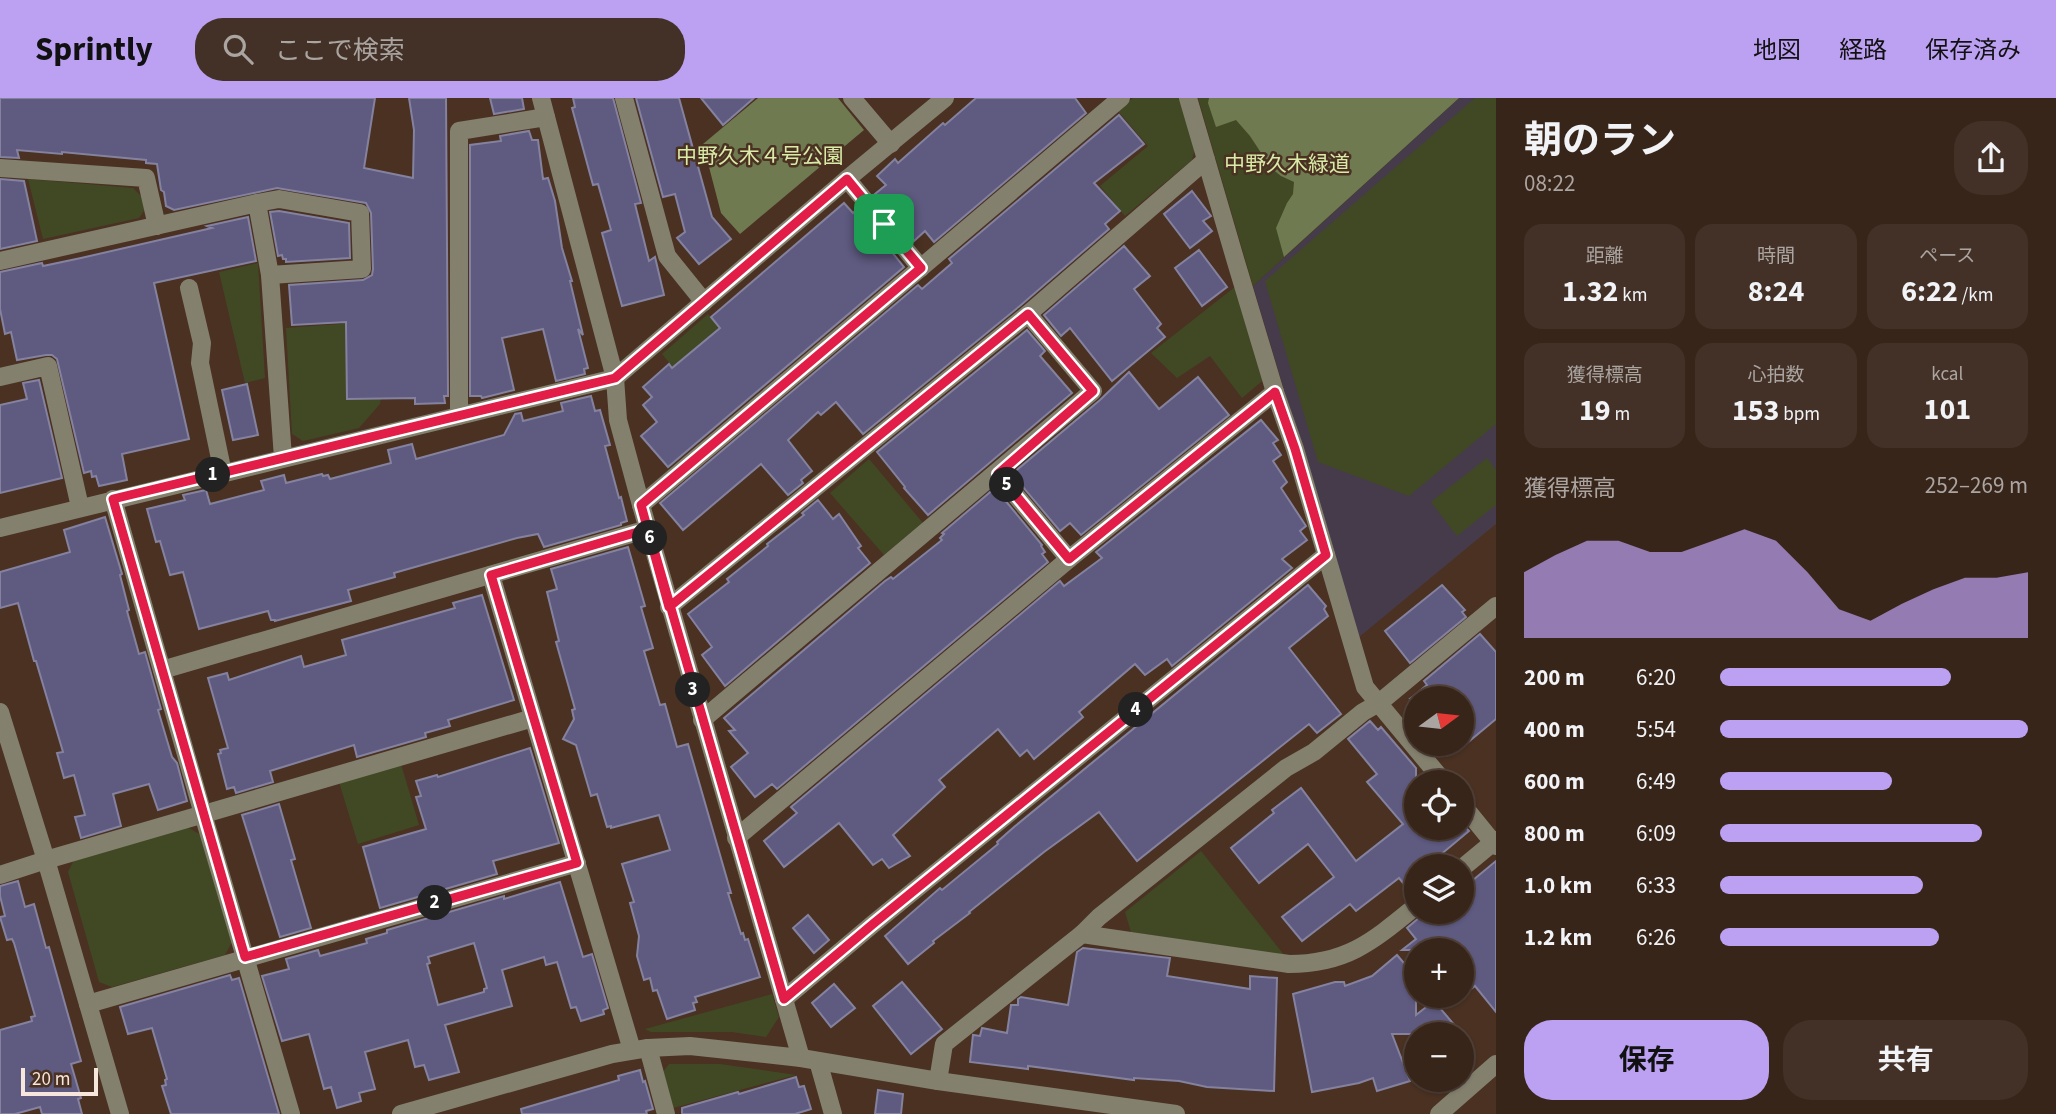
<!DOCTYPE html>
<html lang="ja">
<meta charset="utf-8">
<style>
:root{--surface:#38251a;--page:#433127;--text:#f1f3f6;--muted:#aba5a2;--line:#524239;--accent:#bca0f2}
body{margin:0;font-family:"Source Sans 3","Noto Sans JP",sans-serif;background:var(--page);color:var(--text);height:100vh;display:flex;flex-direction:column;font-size:26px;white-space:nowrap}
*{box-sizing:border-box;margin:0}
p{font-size:23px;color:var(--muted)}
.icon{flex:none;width:38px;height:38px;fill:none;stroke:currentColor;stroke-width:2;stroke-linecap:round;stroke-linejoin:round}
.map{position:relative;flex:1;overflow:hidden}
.panel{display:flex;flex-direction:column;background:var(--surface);width:560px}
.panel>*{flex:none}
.needle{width:46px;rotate:75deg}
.buttons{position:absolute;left:1404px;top:588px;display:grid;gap:14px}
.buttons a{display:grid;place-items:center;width:70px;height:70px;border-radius:50%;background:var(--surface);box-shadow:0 2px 5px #0004,0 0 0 2px var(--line);font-size:35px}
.scale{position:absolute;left:21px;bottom:18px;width:77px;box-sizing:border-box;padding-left:7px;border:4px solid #f6e6dc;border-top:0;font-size:19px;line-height:24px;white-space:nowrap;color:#f6e6dc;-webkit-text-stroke:5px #4a3122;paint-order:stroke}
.pin{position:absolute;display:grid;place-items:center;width:60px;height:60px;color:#fff;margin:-30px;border-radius:14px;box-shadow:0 4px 10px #0006}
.km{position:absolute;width:35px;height:35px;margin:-18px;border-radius:50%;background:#222;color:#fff;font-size:19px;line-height:35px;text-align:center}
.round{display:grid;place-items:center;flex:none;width:74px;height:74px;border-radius:28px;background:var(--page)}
.summary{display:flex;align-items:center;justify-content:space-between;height:119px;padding:0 28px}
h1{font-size:38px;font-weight:700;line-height:52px}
.figures{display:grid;grid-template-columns:repeat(3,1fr);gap:10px;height:119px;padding:7px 28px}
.figures div{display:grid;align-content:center;border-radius:18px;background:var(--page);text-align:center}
.figures b{font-size:30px;font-weight:700}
.figures small{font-size:19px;font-weight:400}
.figures p{font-size:19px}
.chart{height:196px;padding:14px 28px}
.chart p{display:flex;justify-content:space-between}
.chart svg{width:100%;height:126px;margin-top:7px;fill:var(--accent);opacity:.7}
.primary-button{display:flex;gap:14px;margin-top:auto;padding:14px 28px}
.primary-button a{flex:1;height:80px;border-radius:28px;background:var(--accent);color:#111;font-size:28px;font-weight:700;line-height:80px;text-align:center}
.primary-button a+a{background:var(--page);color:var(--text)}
ul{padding:0 28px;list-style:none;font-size:23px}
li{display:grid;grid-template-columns:112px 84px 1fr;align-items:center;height:52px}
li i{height:18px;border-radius:9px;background:var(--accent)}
header{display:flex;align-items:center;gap:42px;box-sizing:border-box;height:98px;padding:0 35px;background:var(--accent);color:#111}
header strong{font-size:33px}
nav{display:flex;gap:38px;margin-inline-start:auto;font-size:24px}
.search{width:490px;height:63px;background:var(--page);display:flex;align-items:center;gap:18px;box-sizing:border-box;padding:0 24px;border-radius:28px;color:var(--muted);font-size:26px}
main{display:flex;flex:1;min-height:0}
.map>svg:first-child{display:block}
.education{fill:#463b4a}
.green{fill:#414924}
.forest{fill:#707a51}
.building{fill:#5e5a80;stroke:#84829f;stroke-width:2;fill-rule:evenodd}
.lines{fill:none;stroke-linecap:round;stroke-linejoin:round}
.minor{stroke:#84806e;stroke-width:18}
.route-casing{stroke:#fff;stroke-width:14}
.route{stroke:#e11d48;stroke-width:9}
.labels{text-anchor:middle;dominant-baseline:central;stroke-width:5;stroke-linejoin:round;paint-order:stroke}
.park-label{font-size:21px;fill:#daeba7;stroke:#4a3122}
</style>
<header>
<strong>Sprintly</strong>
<div class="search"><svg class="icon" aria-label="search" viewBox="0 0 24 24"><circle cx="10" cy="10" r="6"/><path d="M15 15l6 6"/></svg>ここで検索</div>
<nav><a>地図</a><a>経路</a><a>保存済み</a></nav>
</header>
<main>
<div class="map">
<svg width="1496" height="1016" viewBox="0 0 1496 1016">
<rect width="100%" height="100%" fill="#4a3122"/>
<polygon class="education" points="1459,0 1496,0 1496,426 1358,540 1253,188"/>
<g class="green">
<polygon points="1133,0 1181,0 1195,50 1192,62 1125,118 1100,88 1148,48 1118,13"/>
<polygon points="1198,0 1459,0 1253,188"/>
<polygon points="1475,0 1496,0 1496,326 1409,398 1318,364 1265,183"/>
<polygon points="28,81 133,90 141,98 145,111 139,120 43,141"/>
<polygon points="258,165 265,280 245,285 219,174"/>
<polygon points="1240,185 1268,278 1242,300 1210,258 1177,280 1151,255"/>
<polygon points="708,216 720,230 692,292 662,256"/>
<polygon points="393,222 380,306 359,330 303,343 292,336 286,230"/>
<polygon points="1487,360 1496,372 1496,407 1457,438 1431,404"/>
<polygon points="869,361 923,425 884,457 830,395"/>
<polygon points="401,666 419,727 358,746 339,684"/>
<polygon points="187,729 203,738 233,842 225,857 112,889 99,884 68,774 74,762"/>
<polygon points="1201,753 1285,858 1131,834 1125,814"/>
<polygon points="772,896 779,919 766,939 732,934 651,934 645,931"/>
<polygon points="669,966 720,966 796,977 673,1010 663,974"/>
</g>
<g class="forest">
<polygon points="758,0 838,0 864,32 740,136 721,115 703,46"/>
<polygon points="1209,0 1459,0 1284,159 1276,130 1287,105 1293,96 1294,84 1281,78 1271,70 1250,38 1236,22 1216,29 1208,5"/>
</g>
<g class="building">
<polygon points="0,0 375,0 364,70 413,80 414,32 409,0 446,0 448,298 444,298 445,305 415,306 415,300 347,301 346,224 292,227 289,187 363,182 372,177 373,171 371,115 366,105 277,90 174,112 166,108 164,94 161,92 157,66 146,65 146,62 62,54 62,56 17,52 19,60 0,59"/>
<polygon points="490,0 522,0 524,11 494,16"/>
<polygon points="573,0 613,0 641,105 635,106 649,163 655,159 664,197 622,208 602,135 611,132 598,86 593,87 572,10 575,9"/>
<polygon points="636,0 679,0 712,119 731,141 699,166 677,140 685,134 675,96 663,99"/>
<polygon points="701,0 754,0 723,27"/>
<polygon points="976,0 1075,0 1086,15 934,144 925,133 914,143 875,96 886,87 877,78 895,61 898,65 943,25 945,27"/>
<polygon points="1119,17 1144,46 1094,85 1120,113 1105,126 1109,131 1021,207 863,336 836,304 821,317 818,314 788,342 812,373 801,382 803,385 788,397 761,366 683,432 660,405 918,187 922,191 952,165 949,161"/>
<polygon points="529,33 532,42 538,42 543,81 548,80 555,103 562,150 572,183 570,183 583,237 578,231 588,270 584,271 585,276 556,283 543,231 502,240 514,292 482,300 481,298 470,298 470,47 501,43 500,38"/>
<polygon points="0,81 24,83 37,143 0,151"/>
<polygon points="1192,93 1211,118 1203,123 1212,133 1190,150 1164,116"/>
<polygon points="844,105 853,115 857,111 904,169 668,369 641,338 657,324 643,307 652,299 643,289 669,266 672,270 720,230 711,219"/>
<polygon points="279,113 349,125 350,160 286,164 286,161 283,161 282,157 278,158 270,114"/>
<polygon points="248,119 256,163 154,185 189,341 122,356 127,382 99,388 96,378 92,379 91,373 84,375 57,261 52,257 46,257 17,262 11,234 5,236 0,211 0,174 42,165 43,168 81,160 212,130 207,128"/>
<polygon points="1124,148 1150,178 1134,191 1161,226 1157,230 1165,239 1112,283 1070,230 1061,238 1044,217"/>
<polygon points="1199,152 1227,189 1202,208 1175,170"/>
<polygon points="1027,232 1045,253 1040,258 1072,295 928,417 904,390 905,389 877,354"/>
<polygon points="1129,274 1159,311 1198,279 1229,317 1081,437 1070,425 1060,433 1012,376 1100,302"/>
<polygon points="39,282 62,380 0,395 0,307 27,301 23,285"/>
<polygon points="247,286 258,337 233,342 222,292"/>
<polygon points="591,298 595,313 600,312 610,347 605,348 619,400 621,399 627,423 621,425 621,427 544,449 538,436 517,440 394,475 395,479 348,492 351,503 275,523 275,522 271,522 268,513 199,531 183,474 170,477 160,443 156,444 147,411 185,402 183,397 206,392 210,406 264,392 261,383 284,377 286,385 322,376 323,378 328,377 330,381 391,365 388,352 412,346 416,361 504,337 515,316 521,315 523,323 563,313 561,305"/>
<polygon points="1261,322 1278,342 1273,345 1281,357 1273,363 1287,384 1281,390 1306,428 1300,433 1307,442 1282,461 1292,470 1172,568 1167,561 1145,577 1135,566 1079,614 1083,619 1034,661 1027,652 1020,658 998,631 939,682 945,689 893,737 910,758 889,770 882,761 873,767 839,725 784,769 764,743 797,715 791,709 1060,483 1064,488 1102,460 1096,454"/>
<polygon points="995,390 1042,447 1041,448 1045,454 1042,456 1048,464 777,691 772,686 755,699 731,669 748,655 729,633 735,632 724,620 885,483 891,479 893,481 942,442 940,440 944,436 942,435"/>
<polygon points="818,402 833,421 839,416 861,448 858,450 870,465 725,588 702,557 712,549 688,516 729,484 727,481 768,448 767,446 804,417 802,415"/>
<polygon points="105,419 122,476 120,477 129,512 127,513 139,556 145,554 161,611 158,612 172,659 177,665 187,703 158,712 149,686 113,696 121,728 81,740 75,719 85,717 74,677 64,680 57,655 63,654 36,563 34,563 18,505 0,510 0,474 70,454 64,432"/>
<polygon points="628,449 645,508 641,509 653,550 644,553 660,607 665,606 677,649 688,646 731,795 728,795 741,836 743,835 745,842 748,841 760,879 695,899 697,904 693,905 695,912 667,921 657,892 653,893 650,880 644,882 637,858 639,838 630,805 634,804 622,766 670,752 659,717 611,730 611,728 607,729 597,696 591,698 576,647 563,641 574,621 572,612 575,611 556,544 559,543 547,494 557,491 551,471"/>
<polygon points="1308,487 1326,508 1324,511 1328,518 1289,550 1341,616 1317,635 1309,626 1137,763 1099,714 1044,754 969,814 970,815 933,843 934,845 908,866 885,838 940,790 942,792 998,746 997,744 1014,729"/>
<polygon points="1442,487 1465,512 1462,514 1466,519 1410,565 1385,533"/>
<polygon points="482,497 514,602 448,622 450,628 425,635 426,639 357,659 354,647 270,673 273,684 236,695 234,689 227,691 218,656 221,655 220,652 228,650 208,580 227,575 229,582 301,558 304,569 346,557 342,542 455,510 453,505"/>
<polygon points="1480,536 1496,554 1496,621 1461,650 1461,600 1411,600 1427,587 1424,583"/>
<polygon points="1370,623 1378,632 1381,629 1416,670 1416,730 1466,730 1469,733 1427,768 1416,768 1416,797 1413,797 1399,780 1356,813 1350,806 1302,843 1282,819 1334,779 1308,746 1259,785 1231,750 1274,715 1272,712 1301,690 1356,763 1403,726 1367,684 1377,676 1348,641"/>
<polygon points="530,650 559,745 493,763 497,776 380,810 363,749 426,731 416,699 421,698 416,683 437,677 438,679"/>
<polygon points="279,706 295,761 291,762 311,830 280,839 242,717"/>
<polygon points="1496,763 1496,914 1475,888 1461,899 1461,852 1402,852 1416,841 1407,830 1426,814 1461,814 1461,792"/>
<polygon points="18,783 25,809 34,806 46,850 49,849 81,963 71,966 81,1000 78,1001 82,1016 42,1016 40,1009 15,1016 0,1016 0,932 32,923 31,919 35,918 14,845 12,841 7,842 0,819 5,818 0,798 0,788"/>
<path d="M 560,784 L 583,859 L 592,856 L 608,910 L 603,912 L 604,916 L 581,923 L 576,909 L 571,910 L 557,864 L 546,867 L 544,859 L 502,872 L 512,908 L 445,927 L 459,974 L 429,982 L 424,967 L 415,969 L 408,942 L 365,954 L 375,991 L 359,995 L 361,1003 L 337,1010 L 331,989 L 324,991 L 309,936 L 282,943 L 262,878 L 289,871 L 286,861 L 318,852 L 320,858 L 367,845 L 366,841 L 387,835 L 387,832 L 504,798 L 504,801 ZM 474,845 L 487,890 L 484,891 L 484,894 L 438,907 L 427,866 L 430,865 L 428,859 Z"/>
<polygon points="808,817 829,842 814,855 793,830"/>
<polygon points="1083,850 1170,860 1167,878 1250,891 1250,878 1277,880 1274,993 1207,989 1179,983 1134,980 1134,982 1028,968 1028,971 970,964 973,937 980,938 982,930 1007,935 1011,907 1018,907 1018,901 1021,899 1068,907 1077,854"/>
<polygon points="1397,857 1416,879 1416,917 1434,903 1462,936 1392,936 1410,983 1377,993 1373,980 1359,985 1312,994 1293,896 1335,884 1344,884 1345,888 1372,878"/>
<polygon points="230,877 232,882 239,880 279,1016 171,1016 162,988 166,987 165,982 167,981 152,930 128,936 120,909"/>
<polygon points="902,884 942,931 911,956 873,908"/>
<polygon points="834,886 855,910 831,929 812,905"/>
<polygon points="640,972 643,984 645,983 653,1011 646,1013 647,1016 522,1016 521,1011 619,982 618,978"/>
<polygon points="796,979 799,989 804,988 811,1011 795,1016 682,1016 682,1010 738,994 739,996"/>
<polygon points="878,992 903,996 901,1016 875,1016"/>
</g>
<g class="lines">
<g class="minor">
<polyline points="541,0 615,280 618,322 641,407 801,960"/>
<polyline points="624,0 667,158 704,204"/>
<polyline points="852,0 891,46"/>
<polyline points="1188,0 1236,164 1275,294 1295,351 1365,589 1444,684"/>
<polyline points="0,70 146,80 157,128"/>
<polyline points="847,81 921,170"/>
<polyline points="257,105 279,101 360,115 362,171 270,177"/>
<polyline points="0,163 257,105 270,177 283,360"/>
<polyline points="189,190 202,245 200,265 223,375"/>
<polyline points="0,279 48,268 80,409"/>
<polyline points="459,318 459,33 546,19"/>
<polyline points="997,375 1069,461"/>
<polyline points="113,401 203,716 291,1016"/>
<polyline points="641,407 1121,0"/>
<polyline points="0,430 615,280 847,81 945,0"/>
<polyline points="491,477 632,952"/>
<polyline points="669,509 1028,216 1206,62"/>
<polyline points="162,572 648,431"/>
<polyline points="0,614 46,762 120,1016"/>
<polyline points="702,622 1093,293 1028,216"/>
<polyline points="1461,705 1496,748"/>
<polyline points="736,740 1069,461 1275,294"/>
<polyline points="1461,771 1496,742"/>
<polyline points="0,777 46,762 533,620"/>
<path d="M 1082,836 L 1289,866 C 1347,866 1373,843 1416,808"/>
<polyline points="784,901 873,826 1326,457"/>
<polyline points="88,906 577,765"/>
<polyline points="648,950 666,1016"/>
<polyline points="818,963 833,1016"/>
<polyline points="938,983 944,946 1082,836 1099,819 1286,670 1314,654 1363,614 1379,605 1496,508"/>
<polyline points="401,1016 612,956 648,950 690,948 801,960 938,983 1176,1016"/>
<polyline points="1439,1016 1496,966"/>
</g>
</g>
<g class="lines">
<g class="route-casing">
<polyline id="route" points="884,126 847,81 615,280 113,401 245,859 577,765 491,477 648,431 784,901 873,826 1326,457 1295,351 1275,294 1069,461 998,376 1093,293 1028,216 669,509 641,407 921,170 884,126"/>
</g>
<use href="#route" class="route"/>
</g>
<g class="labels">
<g class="park-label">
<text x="760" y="58">中野久木４号公園</text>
<text x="1287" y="66">中野久木緑道</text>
</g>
</g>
</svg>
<div class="buttons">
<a><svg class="needle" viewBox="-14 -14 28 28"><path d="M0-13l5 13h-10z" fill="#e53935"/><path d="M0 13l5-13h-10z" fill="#aba5a2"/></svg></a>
<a><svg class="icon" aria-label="locate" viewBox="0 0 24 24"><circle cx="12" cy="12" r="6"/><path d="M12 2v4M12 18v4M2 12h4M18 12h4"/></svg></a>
<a><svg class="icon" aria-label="layers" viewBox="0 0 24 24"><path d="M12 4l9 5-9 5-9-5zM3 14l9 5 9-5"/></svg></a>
<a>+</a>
<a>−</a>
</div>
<div class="scale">20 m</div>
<div class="pin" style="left:884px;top:126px;background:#1e9e55"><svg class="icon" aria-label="arrive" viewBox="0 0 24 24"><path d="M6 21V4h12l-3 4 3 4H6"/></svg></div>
<b class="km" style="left:213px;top:377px">1</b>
<b class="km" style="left:435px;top:805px">2</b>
<b class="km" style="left:693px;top:592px">3</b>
<b class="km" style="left:1136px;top:612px">4</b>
<b class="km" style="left:1007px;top:387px">5</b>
<b class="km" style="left:650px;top:440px">6</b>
</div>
<section class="panel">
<div class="summary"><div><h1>朝のラン</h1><p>08:22</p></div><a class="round"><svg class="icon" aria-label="share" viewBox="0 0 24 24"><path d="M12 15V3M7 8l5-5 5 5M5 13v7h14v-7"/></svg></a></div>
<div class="figures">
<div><p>距離</p><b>1.32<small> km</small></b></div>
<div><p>時間</p><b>8:24</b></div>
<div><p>ペース</p><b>6:22<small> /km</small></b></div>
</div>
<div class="figures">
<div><p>獲得標高</p><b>19<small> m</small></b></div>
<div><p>心拍数</p><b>153<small> bpm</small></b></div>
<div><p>kcal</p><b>101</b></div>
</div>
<div class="chart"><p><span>獲得標高</span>252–269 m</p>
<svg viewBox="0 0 160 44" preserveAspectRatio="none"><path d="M0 44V21L10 15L20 10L30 10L40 14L50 14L60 10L70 6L80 10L90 21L100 34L110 38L120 32L130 27L140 23L150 23L160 21V44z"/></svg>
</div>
<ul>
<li><b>200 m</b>6:20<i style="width:75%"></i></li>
<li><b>400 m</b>5:54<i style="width:100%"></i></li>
<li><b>600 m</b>6:49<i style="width:56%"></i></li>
<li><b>800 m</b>6:09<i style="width:85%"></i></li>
<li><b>1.0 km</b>6:33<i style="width:66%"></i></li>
<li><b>1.2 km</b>6:26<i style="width:71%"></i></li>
</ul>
<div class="primary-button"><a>保存</a><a>共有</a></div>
</section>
</main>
